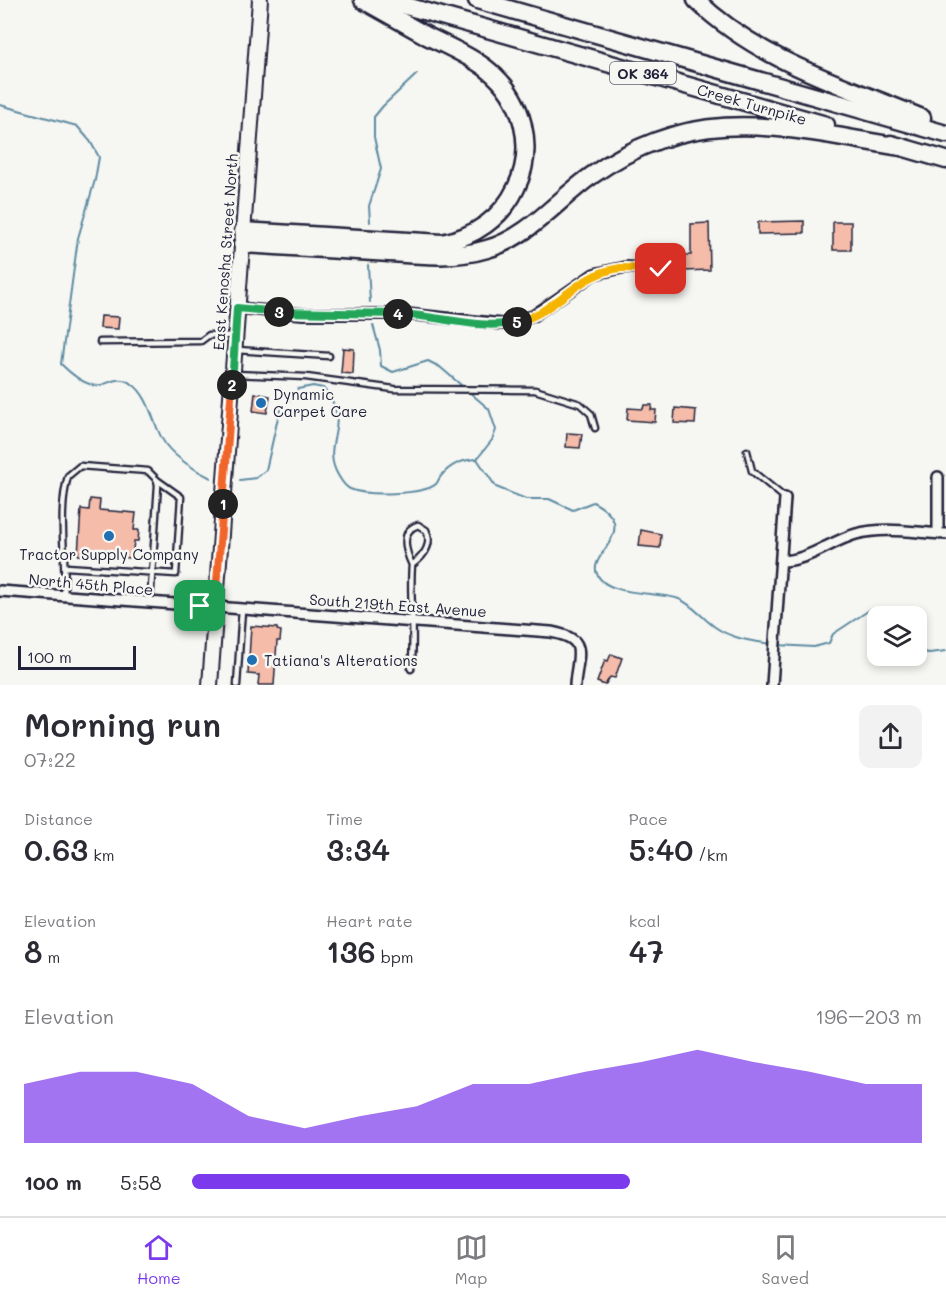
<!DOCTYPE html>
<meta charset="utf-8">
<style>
:root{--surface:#fff;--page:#f2f2f3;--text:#2b2b33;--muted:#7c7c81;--line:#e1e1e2;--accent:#7c3aed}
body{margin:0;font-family:Mali,sans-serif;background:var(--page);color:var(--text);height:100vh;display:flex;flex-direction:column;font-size:22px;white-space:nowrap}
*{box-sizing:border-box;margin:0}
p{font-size:20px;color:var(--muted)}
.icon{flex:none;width:33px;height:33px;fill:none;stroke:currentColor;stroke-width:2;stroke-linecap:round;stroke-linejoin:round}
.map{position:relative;height:685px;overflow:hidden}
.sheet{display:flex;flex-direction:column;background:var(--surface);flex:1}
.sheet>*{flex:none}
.fabs{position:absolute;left:867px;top:606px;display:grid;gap:12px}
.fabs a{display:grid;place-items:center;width:60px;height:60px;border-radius:12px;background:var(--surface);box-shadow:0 3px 9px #0003;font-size:30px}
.scale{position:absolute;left:18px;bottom:15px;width:118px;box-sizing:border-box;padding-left:6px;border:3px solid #22223b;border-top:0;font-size:16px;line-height:21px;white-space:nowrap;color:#22223b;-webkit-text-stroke:4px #f6f6f2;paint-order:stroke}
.pin{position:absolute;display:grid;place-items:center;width:51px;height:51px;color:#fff;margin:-26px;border-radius:12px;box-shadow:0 3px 9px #0006}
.km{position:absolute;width:30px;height:30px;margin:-15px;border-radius:50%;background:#222;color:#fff;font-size:16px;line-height:30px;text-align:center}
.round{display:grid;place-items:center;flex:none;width:63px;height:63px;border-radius:12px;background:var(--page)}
.head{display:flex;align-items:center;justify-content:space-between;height:102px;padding:0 24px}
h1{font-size:33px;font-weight:600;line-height:45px}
.stats{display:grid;grid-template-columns:repeat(3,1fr);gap:9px;height:102px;padding:6px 24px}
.stats div{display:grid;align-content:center}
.stats b{font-size:30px;font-weight:600}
.stats small{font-size:16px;font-weight:400}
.stats p{font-size:16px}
.chart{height:168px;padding:12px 24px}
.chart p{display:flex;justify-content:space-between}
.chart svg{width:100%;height:108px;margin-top:6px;fill:var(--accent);opacity:.7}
ul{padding:0 24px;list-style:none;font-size:20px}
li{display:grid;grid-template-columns:96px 72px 1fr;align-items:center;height:45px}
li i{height:15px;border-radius:8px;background:var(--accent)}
.tab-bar{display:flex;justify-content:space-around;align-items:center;height:84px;border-top:2px solid var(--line);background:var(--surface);font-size:16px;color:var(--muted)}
.tab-bar a{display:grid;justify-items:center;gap:3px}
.tab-bar .on{color:var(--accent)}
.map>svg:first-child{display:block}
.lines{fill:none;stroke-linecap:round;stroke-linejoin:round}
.stream{stroke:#5e8ca2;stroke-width:2}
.building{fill:#f4bca9;stroke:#22223b;stroke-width:1.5}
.lane-casing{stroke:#22223b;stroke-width:9}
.street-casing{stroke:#22223b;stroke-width:14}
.secondary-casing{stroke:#22223b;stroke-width:18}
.highway-casing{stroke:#22223b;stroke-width:21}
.lane{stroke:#f6f6f2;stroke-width:4.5}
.street{stroke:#f6f6f2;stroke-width:9}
.secondary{stroke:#f6f6f2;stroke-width:14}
.highway{stroke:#f6f6f2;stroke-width:16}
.split-1-casing{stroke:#fff;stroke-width:12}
.split-2-casing{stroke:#fff;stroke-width:12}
.split-3-casing{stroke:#fff;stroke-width:12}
.split-4-casing{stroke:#fff;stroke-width:12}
.split-5-casing{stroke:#fff;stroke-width:12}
.split-6-casing{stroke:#fff;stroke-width:12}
.split-7-casing{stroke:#fff;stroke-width:12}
.split-1{stroke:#f0652b;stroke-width:8}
.split-2{stroke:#f0652b;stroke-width:8}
.split-3{stroke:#22a559;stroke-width:8}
.split-4{stroke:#22a559;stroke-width:8}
.split-5{stroke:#22a559;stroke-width:8}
.split-6{stroke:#f5b400;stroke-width:8}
.split-7{stroke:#f5b400;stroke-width:8}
.poi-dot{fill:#1f6fb2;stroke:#f6f6f2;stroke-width:2}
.labels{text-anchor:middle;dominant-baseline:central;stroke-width:5;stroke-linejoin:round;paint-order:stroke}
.shield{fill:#f6f6f2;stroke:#626272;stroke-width:1.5}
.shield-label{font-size:14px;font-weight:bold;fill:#22223b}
.street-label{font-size:15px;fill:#22223b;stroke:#f6f6f2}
.poi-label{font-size:15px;fill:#22223b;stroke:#f6f6f2;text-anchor:start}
</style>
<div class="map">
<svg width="946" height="685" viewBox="0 0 946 685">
<rect width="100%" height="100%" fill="#f6f6f2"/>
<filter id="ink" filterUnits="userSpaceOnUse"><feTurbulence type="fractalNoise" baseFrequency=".0167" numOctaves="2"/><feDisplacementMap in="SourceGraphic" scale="12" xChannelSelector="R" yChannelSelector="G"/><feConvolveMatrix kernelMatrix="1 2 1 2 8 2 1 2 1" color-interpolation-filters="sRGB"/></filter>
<g filter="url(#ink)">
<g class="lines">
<g class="stream">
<path d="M 0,105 L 77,126 L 90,141 L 99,157 L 95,180 L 78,238 L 61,364 C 69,372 81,382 92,385 C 107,389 114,372 132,384 C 151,397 153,428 166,445 C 176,458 196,471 211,478"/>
<polyline points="370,222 369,206 381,169 374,137 374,117 383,106 417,74"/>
<polyline points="368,265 370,302"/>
<path d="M 477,459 L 496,487 L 526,499 L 549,499 L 573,510 L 593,502 C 644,529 587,554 597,574 C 607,597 658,591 679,599 C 692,604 703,619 715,627 C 732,639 752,641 772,644"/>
<path d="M 240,480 L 256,478 L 266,470 L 279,413 L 298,389 L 313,386 L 323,388 C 355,423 319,443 338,475 C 341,480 344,486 350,489 C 366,496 423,495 436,484 C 438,482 439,478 441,476 C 451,464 462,460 477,459 L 492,440 L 496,430 L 489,409 L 440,367 L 428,361 L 393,372 L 381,366 L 380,350 L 373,325"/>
<polyline points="777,645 814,647 829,643 833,634 871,609 882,616"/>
<polyline points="916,651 929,653 946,651"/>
</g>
</g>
<g class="building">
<polygon points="804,221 804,233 758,234 758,222"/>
<rect x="833" y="222" width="18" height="28"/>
<polygon points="709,223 710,270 683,271 683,255 691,255 691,224"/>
<polygon points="101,316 119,317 118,329 100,328"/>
<polygon points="343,348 354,349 353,374 341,373"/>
<polygon points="255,393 270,396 267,413 253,411"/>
<polygon points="644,405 652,405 651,410 656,410 655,422 627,420 628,408 643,409"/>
<polygon points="675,408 696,410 695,424 674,423"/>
<polygon points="567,433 582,434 580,448 566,447"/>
<polygon points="90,499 100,500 99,510 136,513 134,530 139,530 138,541 134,541 132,558 78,555 81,509 89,510"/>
<polygon points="641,530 661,534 660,548 639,546"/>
<polygon points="251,626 277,628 277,630 281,631 280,641 277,641 274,685 258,685 259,675 248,674"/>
<polygon points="611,654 622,658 615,678 610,677 605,685 597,682 605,660 608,661"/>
</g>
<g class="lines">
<g class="lane-casing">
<g id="lane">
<polyline points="100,342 201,341 209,335 232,336"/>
<polyline points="237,350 329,356"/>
<polyline points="235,374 306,377 394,389 535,390 580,404 591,414 595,428"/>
<polyline points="747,451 752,471 785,498"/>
<polyline points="66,567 176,574 181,497 157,480"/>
<path d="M 64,596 C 67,557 57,515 68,476 L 80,466 L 148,471 L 157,480 L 158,485 L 150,604"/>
<path d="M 411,669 C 416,634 409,599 412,565 C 424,556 433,544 426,530 L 418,525 C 399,531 406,552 412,565"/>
<polyline points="237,685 242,609"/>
</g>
</g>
<g class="street-casing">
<g id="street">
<polyline points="237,308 303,314 407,314 502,324 533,316 594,274 626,267 661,269"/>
<polyline points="938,477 938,533"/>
<path d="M 781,561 C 808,561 831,541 856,534 C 885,526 917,533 946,534"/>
<path d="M 0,591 L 551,632 C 590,639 577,654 575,685"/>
<polyline points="772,685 785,498"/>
</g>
</g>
<g class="secondary-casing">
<polyline id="secondary" points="210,685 260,0"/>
</g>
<g class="highway-casing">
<g id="highway">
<polyline points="385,0 826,125"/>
<polyline points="477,0 946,134"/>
<path d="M 696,0 C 759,61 843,85 922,118"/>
<polyline points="891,144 946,160"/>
<path d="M 243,231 L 442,243 C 474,237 502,218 516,188 C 536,147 523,97 487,69 C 469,55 447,46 427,36 C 406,24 384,12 363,0"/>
<path d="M 242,244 C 286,247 330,249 374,252 C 411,254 451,260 487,249 C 529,237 556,201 591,176 C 696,101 784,128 901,147"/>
</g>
</g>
<use href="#lane" class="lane"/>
<use href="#street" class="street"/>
<use href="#secondary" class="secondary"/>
<use href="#highway" class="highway"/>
</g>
</g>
<g class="lines" filter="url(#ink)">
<g class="split-1-casing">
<polyline id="split-1" points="200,606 215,608 223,504"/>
</g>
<g class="split-2-casing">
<polyline id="split-2" points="223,504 232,385"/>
</g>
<g class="split-3-casing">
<polyline id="split-3" points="232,385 237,308 279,312"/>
</g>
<g class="split-4-casing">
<polyline id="split-4" points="279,312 398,314"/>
</g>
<g class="split-5-casing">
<path id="split-5" d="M 398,314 C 437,315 479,331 517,322"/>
</g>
<g class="split-6-casing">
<path id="split-6" d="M 517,322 C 557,312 577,273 621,268"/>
</g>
<g class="split-7-casing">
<polyline id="split-7" points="621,268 661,269"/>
</g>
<use href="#split-1" class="split-1"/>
<use href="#split-2" class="split-2"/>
<use href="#split-3" class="split-3"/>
<use href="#split-4" class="split-4"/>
<use href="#split-5" class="split-5"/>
<use href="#split-6" class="split-6"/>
<use href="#split-7" class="split-7"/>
</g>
<g class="poi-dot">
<circle cx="261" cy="403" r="6"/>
<circle cx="109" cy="536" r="6"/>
<circle cx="252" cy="660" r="6"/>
</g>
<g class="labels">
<rect class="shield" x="610" y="62" width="66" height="22" rx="4.5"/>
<g class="shield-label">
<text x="643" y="73">OK 364</text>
</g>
<g class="street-label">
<text transform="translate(752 104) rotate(16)">Creek Turnpike</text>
<text transform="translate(225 252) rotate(-86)">East Kenosha Street North</text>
<text transform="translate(91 584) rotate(5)">North 45th Place</text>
<text transform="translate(398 605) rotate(4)">South 219th East Avenue</text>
</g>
<g class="poi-label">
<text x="273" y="394">Dynamic<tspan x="273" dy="17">Carpet Care</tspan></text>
<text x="109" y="554" text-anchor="middle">Tractor Supply Company</text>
<text x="264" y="660">Tatiana's Alterations</text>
</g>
</g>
</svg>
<div class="fabs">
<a><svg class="icon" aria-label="layers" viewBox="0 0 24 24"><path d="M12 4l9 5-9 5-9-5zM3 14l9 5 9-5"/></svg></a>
</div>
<div class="scale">100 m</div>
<div class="pin" style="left:200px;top:606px;background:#1e9e55"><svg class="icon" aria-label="arrive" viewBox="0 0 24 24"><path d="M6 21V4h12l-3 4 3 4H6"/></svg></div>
<div class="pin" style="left:661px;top:269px;background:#d93025"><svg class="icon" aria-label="check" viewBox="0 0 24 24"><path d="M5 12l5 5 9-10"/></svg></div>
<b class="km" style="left:223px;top:504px">1</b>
<b class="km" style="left:232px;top:385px">2</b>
<b class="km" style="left:279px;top:312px">3</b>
<b class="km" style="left:398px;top:314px">4</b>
<b class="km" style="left:517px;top:322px">5</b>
</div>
<section class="sheet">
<div class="head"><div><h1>Morning run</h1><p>07:22</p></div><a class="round"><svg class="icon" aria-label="share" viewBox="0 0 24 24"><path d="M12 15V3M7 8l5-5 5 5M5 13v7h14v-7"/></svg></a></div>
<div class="stats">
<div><p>Distance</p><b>0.63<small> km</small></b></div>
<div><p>Time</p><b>3:34</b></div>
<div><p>Pace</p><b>5:40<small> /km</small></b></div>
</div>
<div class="stats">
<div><p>Elevation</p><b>8<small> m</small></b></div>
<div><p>Heart rate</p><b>136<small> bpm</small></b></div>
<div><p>kcal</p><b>47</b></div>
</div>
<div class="chart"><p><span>Elevation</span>196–203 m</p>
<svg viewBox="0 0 160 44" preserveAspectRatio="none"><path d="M0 44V20L10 15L20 15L30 20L40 33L50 38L60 33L70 29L80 20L90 20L100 15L110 11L120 6L130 11L140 15L150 20L160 20V44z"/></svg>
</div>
<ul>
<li><b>100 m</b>5:58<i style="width:60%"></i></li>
</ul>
</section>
<nav class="tab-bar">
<a class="on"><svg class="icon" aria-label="home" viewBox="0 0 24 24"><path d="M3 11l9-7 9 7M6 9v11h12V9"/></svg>Home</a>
<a><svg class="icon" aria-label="map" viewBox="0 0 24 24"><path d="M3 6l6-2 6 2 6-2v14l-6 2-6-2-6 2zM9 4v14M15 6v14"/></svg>Map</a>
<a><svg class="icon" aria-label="saved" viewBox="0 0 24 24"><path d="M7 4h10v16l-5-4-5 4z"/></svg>Saved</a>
</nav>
